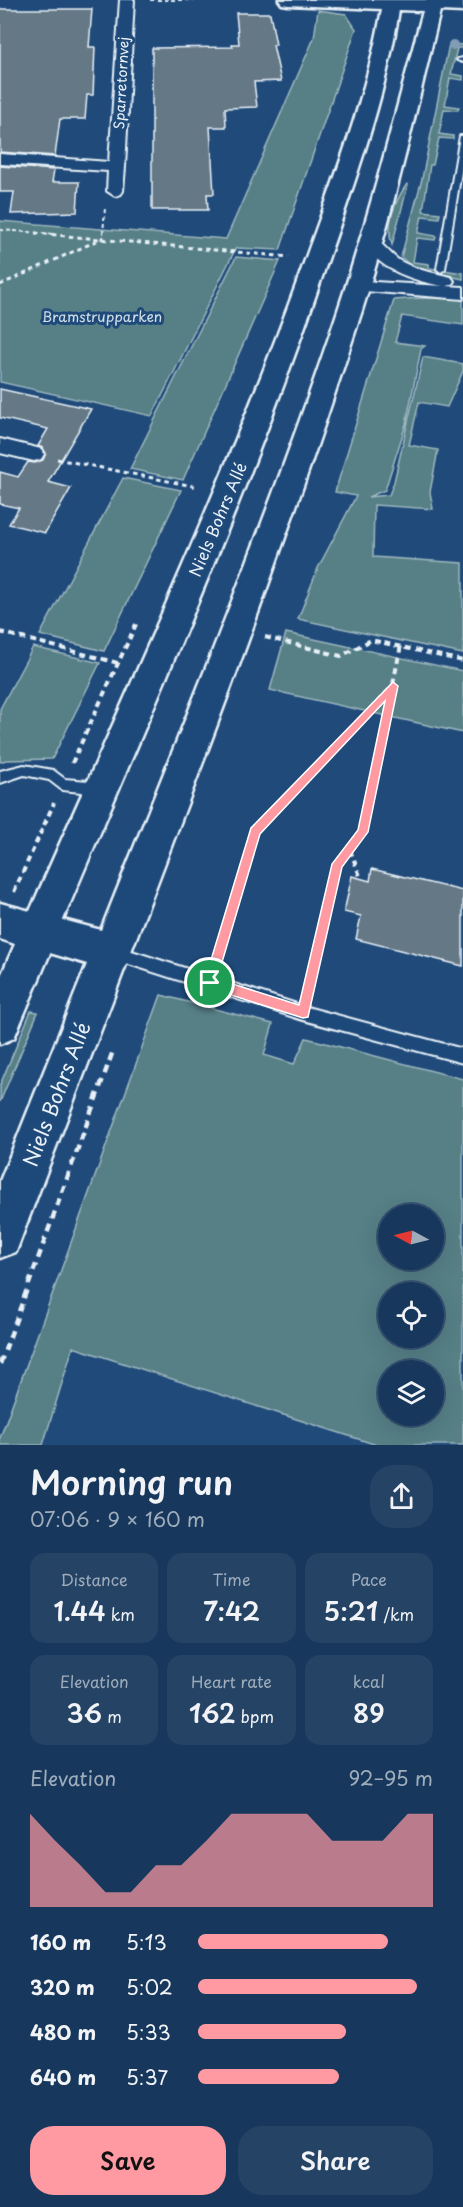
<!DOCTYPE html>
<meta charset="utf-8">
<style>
:root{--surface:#17385c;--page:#244365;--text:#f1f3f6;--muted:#9eacbb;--line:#365272;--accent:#ff9aa2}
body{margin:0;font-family:"Playpen Sans",sans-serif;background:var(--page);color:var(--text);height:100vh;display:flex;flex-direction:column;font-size:22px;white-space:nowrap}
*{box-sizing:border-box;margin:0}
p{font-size:20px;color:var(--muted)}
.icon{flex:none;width:33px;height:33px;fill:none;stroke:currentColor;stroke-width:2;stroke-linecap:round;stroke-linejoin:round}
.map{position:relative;height:1445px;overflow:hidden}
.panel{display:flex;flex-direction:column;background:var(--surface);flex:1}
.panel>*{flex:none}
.needle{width:39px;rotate:277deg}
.fabs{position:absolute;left:378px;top:1204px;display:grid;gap:12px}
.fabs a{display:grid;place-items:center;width:66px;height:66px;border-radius:50%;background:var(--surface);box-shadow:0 6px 24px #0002,0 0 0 2px var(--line);font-size:30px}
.pin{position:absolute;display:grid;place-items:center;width:51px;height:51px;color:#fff;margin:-26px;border:3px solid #fff;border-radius:50%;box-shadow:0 2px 6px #0007}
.round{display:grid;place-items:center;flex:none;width:63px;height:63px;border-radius:24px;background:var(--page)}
.overview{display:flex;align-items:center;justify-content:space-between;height:102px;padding:0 30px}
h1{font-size:33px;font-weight:600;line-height:45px}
.metrics{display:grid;grid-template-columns:repeat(3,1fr);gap:9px;height:102px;padding:6px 30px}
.metrics div{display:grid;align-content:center;border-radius:15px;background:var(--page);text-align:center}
.metrics b{font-size:26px;font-weight:600}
.metrics small{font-size:16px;font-weight:400}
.metrics p{font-size:16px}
.chart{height:168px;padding:12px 30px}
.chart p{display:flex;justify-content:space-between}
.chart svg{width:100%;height:108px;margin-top:6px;fill:var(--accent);opacity:.7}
.primary-button{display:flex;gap:12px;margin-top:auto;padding:12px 30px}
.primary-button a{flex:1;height:69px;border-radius:24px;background:var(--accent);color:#111;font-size:24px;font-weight:600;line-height:69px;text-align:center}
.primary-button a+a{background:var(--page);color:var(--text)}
ul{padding:0 30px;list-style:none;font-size:20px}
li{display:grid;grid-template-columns:96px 72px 1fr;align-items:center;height:45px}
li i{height:15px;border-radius:8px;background:var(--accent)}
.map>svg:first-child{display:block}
.green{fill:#567f86;stroke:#9fb8bf;stroke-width:1.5;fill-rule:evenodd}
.building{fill:#657886;stroke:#e8f1f8;stroke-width:1.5}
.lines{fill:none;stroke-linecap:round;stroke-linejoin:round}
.lane-casing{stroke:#e8f1f8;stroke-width:4}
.street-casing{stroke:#e8f1f8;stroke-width:4}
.secondary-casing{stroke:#e8f1f8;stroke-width:5}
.path-far3{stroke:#e8f1f8;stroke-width:2;stroke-dasharray:4 3;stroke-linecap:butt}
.path-far2{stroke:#e8f1f8;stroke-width:3;stroke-dasharray:4.5 4;stroke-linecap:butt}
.path-far1{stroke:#e8f1f8;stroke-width:4;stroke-dasharray:6 4.5;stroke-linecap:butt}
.path{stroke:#e8f1f8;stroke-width:4.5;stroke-dasharray:8 6;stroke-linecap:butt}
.lane{fill:#1f4a7a;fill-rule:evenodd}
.street{fill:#1f4a7a;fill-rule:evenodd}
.secondary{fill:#1f4a7a;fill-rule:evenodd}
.tree{fill:#819cb6}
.route{fill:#ff9aa2;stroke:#fff;stroke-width:1.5;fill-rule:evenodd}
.labels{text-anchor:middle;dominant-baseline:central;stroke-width:6;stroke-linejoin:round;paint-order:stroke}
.far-street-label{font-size:14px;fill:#e8f1f8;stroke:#1f4a7a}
.far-park-label{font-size:14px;fill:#d2e0e7;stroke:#1f4a7a}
.street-label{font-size:16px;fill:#e8f1f8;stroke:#1f4a7a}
.near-street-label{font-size:20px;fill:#e8f1f8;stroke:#1f4a7a}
</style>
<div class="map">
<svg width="463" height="1445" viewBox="0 0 463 1445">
<rect width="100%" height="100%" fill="#1f4a7a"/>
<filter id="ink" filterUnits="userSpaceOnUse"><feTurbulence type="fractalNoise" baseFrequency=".0167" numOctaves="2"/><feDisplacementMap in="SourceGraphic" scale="12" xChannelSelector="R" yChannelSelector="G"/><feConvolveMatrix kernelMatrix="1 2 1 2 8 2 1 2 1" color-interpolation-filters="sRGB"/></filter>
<g filter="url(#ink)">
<g class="green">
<polygon points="318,10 346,14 356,29 280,250 236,248 152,416 0,382 0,221 226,239 314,38"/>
<polygon points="449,44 463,45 463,48 457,48 451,74 463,76 463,80 450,78 445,105 459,107 458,110 444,109 439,134 453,136 453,139 439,138 433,165 430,165 423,211 440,213 439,218 422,216 418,233 436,236 435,240 417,238 413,262 429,264 429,268 463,273 463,279 413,268 401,257 422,179"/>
<path d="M 407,184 L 408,185 L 392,245 C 385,225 395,201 407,184 Z"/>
<polygon points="236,257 280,261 183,480 130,469"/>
<polygon points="422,298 463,299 463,325 402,316 395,342 425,346 421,349 406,424 385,490 368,497 389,495 394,482 423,357 463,364 463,371 447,407 419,402 409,445 438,450 430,492 433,509 374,505 373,557 463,563 463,654 298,619 318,568 356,496 335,492 394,300"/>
<polygon points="123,478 181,490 104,651 40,635"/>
<polygon points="286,633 463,671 463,733 270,690"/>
<polygon points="33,647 100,663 52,759 6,760 0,762 0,709"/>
<path d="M 161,995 L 273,1024 L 264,1055 L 294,1064 L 306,1038 L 463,1079 L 463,1445 L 377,1445 L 73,1347 L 43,1445 L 0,1445 L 0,1438 ZM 388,1215 L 434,1215 L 434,1260 L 388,1260 ZM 388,1293 L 434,1293 L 434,1338 L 388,1338 ZM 388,1371 L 434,1371 L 434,1416 L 388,1416 Z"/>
<polygon points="31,1011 38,1012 0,1102 0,1085"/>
</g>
<g class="building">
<polygon points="0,9 92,9 89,47 95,47 93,95 87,95 85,119 60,119 55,156 0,152"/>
<polygon points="236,13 270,13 276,45 273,45 281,81 254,82 257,107 225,108 226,127 210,127 214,194 207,194 208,210 152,210 152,48 233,47 232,44 239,44"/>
<polygon points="0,166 54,170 52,182 79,182 77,212 11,214 14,192 0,192"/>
<polygon points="0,389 91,409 48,482 71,488 45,533 9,524 19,508 0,504 0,472 18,477 28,462 35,463 43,460 46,453 43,448 38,446 48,429 0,418"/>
<polygon points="372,869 463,891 463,966 356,939 361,916 344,912 352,876 370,881"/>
</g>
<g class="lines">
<g class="lane-casing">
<g id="lane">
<polygon points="463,58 463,62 457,60 458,59"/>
<polygon points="460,136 463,136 463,160 445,269 441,272 437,269"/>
<polygon points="24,765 53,770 65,779 100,782 104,784 106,788 104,792 100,794 62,790 49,780 24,775 0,783 0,771"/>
<polygon points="113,945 303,1006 463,1049 463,1063 303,1020 113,959 108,957 106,952 108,947"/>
</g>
</g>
<g class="street-casing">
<g id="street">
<polygon points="120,0 134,0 125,167 123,191 121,194 115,196 107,191 108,171 0,164 0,154 109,162"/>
<path d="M 370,237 C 381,240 389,254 400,261 C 416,270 434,273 451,277 L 454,281 L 451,285 L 446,286 L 463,287 L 463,299 L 352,290 L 349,286 L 352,282 L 358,281 L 443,286 C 410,280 381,270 361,242 L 364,238 Z"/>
<polygon points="0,439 41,449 44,454 41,459 34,461 0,453"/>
</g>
</g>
<g class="secondary-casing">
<path id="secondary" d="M 279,0 L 443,0 L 463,2 L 463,12 L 440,11 C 414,118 390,227 355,332 C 256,637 136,936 22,1236 L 16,1252 L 0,1258 L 0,1181 L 87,964 L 50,953 L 14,1038 L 0,1044 L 0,978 L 15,944 L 0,939 L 0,903 L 30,911 C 123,700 221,491 300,274 C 331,187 366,100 382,9 L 288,5 L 282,4 ZM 399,10 L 423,11 C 394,118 367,226 331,331 C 262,534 180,732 101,930 L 63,920 C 153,707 248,496 322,277 C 352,189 385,101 399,10 Z"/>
</g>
<g class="path-far3">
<polyline points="150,0 200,0"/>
<polyline points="0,230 54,234"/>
<polyline points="103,234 105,208"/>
</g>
<g class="path-far2">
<polyline points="35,233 289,257"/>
<polyline points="0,285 103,238 103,233"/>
<polyline points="57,459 198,487"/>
</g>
<g class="path-far1">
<polyline points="0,632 118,663"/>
<polyline points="265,637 341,656 371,640 463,661"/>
<polyline points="72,763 138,620"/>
<polyline points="350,850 360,876"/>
<polyline points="14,892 54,803"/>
<polyline points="225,932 255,831 392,687"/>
<polyline points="321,932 337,865 363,832 401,645"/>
</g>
<g class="path">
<polyline points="216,962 225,931"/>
<polyline points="308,991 322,931"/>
<polyline points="0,1364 113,1051"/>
</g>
<use href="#lane" class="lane"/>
<use href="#street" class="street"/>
<use href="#secondary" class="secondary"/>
</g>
<circle class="tree" cx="453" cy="45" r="5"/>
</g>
<path class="route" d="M 393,682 L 398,686 L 368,832 L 342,867 L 308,1017 L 303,1018 L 206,987 L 204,983 L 251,828 ZM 385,701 L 358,830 L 332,864 L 299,1005 L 217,979 L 260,834 Z"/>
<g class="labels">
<g class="far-street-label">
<text transform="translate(121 83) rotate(-87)">Sparretornvej</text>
</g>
<g class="far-park-label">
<text x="102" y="316">Bramstrupparken</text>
</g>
<g class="street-label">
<text transform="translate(217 519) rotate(-67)">Niels Bohrs Allé</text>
</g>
<g class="near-street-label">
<text transform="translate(56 1094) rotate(-69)">Niels Bohrs Allé</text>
</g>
</g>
</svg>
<div class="fabs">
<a><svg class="needle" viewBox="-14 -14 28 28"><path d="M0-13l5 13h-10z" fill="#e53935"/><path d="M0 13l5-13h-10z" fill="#9eacbb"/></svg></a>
<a><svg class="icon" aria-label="locate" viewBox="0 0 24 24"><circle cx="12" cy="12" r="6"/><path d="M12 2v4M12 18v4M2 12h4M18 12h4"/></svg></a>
<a><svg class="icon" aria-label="layers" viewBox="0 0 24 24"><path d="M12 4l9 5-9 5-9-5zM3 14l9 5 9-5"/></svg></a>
</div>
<div class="pin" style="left:210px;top:983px;background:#1e9e55"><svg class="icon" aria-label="arrive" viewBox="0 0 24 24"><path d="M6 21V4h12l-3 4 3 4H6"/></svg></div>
</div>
<section class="panel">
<div class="overview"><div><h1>Morning run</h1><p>07:06 · 9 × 160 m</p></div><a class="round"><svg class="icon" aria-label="share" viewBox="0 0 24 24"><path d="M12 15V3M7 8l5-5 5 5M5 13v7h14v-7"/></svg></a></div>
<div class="metrics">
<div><p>Distance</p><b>1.44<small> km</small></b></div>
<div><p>Time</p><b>7:42</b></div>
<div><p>Pace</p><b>5:21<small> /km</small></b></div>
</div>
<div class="metrics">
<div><p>Elevation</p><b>36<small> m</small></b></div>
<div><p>Heart rate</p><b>162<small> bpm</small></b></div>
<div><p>kcal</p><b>89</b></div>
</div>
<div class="chart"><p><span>Elevation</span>92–95 m</p>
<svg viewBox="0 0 160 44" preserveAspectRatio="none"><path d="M0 44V6L10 17L20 27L30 38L40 38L50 27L60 27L70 17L80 6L90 6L100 6L110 6L120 17L130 17L140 17L150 6L160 6V44z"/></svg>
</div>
<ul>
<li><b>160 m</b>5:13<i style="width:81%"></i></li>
<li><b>320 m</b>5:02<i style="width:93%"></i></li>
<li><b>480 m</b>5:33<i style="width:63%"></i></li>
<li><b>640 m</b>5:37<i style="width:60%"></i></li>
</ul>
<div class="primary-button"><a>Save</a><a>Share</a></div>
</section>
